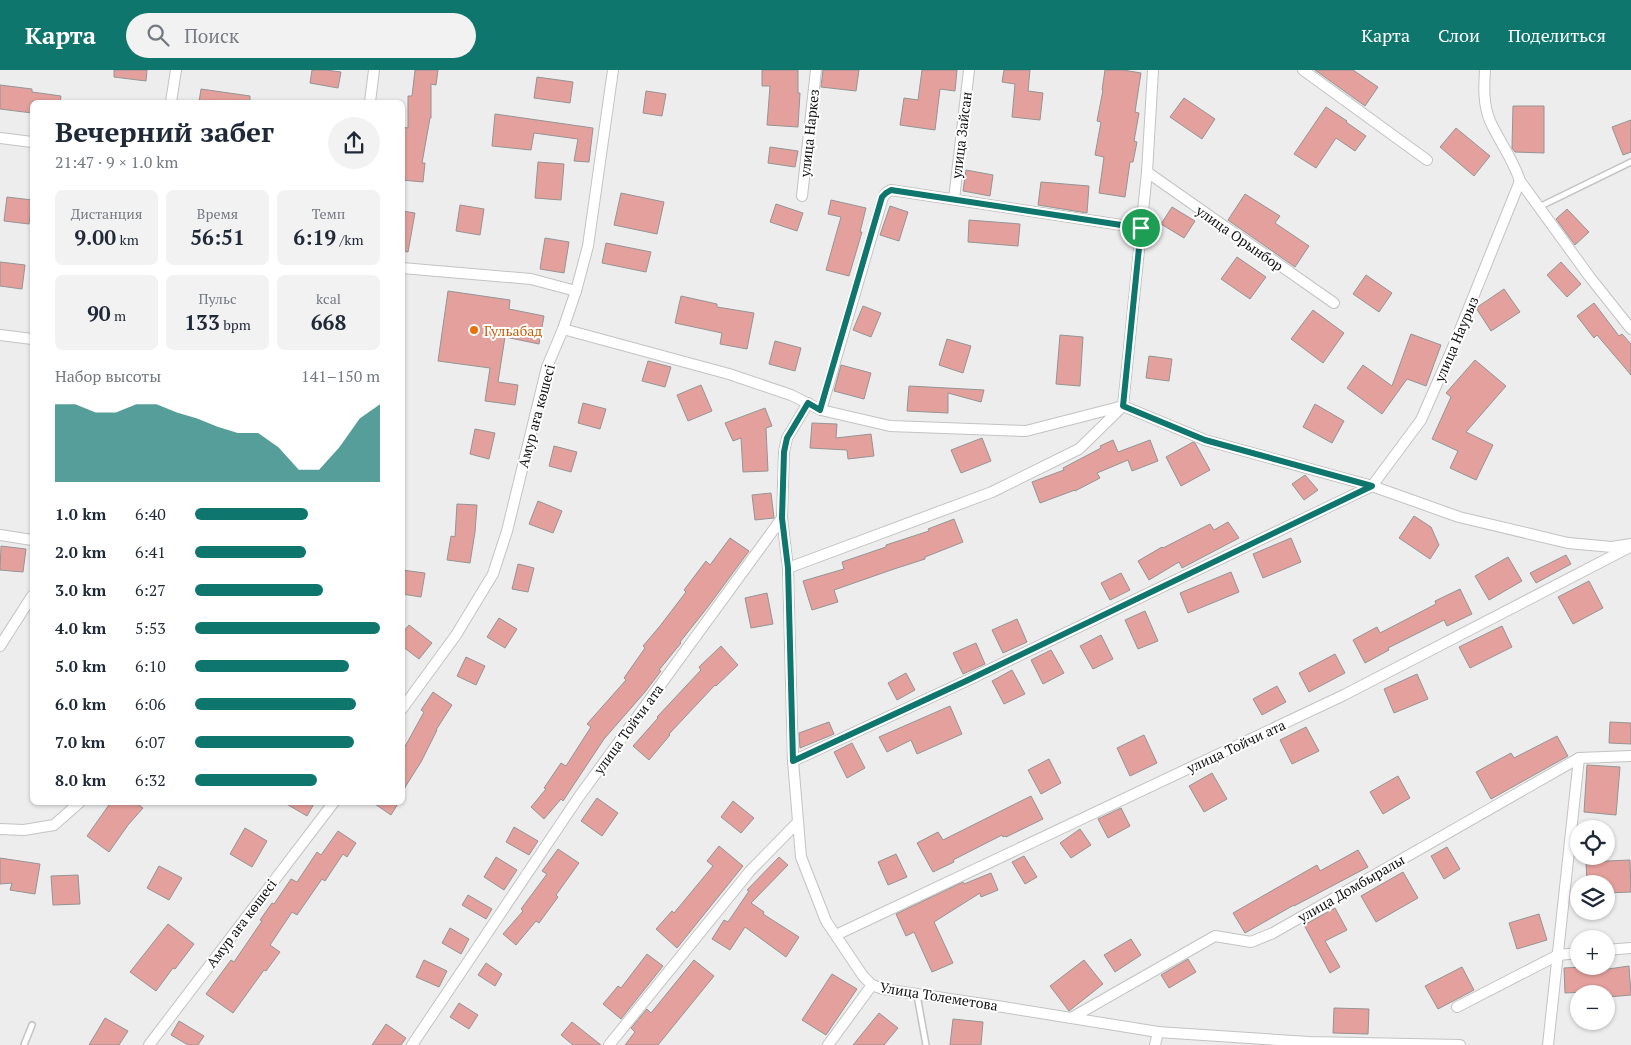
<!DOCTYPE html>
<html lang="ru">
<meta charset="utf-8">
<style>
:root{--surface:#fff;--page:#f2f2f3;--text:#1f2937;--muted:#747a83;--accent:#0f766e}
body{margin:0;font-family:"PT Serif",serif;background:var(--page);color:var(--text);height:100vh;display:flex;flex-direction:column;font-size:19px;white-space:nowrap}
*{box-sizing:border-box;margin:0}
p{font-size:16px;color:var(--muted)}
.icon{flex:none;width:28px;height:28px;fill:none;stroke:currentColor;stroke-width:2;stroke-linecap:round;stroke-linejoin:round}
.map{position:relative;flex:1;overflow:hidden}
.drawer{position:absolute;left:30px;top:30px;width:375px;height:705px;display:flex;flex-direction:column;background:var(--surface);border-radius:8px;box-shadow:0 1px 4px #0004}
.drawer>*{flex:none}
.tools{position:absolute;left:1570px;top:750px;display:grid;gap:10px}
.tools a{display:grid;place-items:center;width:45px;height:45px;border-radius:50%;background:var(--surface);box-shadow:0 1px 4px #0004;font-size:25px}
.pin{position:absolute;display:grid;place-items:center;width:42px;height:42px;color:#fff;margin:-21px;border:2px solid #fff;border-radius:50%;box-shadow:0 1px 5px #0007}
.round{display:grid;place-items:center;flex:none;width:52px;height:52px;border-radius:26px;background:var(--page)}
.headline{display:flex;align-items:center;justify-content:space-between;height:85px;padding:0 25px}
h1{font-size:28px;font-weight:700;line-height:38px}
.figures{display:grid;grid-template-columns:repeat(3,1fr);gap:8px;height:85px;padding:5px 25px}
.figures div{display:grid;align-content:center;border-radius:8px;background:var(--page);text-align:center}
.figures b{font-size:21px;font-weight:700}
.figures small{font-size:14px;font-weight:400}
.figures p{font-size:14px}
.chart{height:140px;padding:10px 25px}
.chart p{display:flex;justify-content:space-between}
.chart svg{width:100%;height:90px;margin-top:5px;fill:var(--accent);opacity:.7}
ul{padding:0 25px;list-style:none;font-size:16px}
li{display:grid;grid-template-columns:80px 60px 1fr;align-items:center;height:38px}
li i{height:12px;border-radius:6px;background:var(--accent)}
header{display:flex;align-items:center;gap:30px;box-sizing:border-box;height:70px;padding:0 25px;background:var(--accent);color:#fff}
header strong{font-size:24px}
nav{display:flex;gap:28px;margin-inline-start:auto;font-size:18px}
.search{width:350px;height:45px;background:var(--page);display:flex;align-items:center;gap:12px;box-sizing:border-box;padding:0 18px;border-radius:28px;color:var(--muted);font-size:19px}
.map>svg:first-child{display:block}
.building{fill:#e4a09c;stroke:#959494}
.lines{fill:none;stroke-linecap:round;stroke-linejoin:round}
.service-casing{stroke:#c3c3c4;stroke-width:8}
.minor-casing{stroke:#c3c3c4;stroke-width:12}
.service{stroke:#fff;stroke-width:5}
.minor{stroke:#fff;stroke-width:10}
.route-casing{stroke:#fff;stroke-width:10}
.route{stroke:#0f766e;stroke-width:6}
.food-dot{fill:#e8710a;stroke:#fff;stroke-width:2}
.labels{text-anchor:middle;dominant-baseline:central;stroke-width:4;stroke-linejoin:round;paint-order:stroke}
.street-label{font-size:14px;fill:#121212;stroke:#fff}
.food-label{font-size:14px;fill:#c56008;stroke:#fff;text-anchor:start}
</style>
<header>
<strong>Карта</strong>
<div class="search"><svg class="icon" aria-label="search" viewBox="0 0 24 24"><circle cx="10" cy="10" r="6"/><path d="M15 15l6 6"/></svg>Поиск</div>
<nav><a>Карта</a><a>Слои</a><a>Поделиться</a></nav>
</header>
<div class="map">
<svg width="1631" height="975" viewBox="0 0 1631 975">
<rect width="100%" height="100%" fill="#ededee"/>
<g class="building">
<polygon points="114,0 147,0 146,11 114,7"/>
<polygon points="312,0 326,0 341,2 338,18 310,13"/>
<polygon points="415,0 438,0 436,15 431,14 431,48 430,48 422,93 425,93 423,112 402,110 402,57 408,58 408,26 412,26"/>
<polygon points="762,0 798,0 798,23 800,23 798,57 767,55 770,16 762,16"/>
<polygon points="823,0 859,0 856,21 821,17"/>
<polygon points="922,0 957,0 955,21 940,19 935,60 900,55 904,28 918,30"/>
<polygon points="1004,0 1030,0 1028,21 1043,23 1040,50 1012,47 1015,14 1002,12"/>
<polygon points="1105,0 1123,0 1141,3 1135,42 1139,43 1134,71 1137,72 1133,92 1130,92 1125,127 1099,123 1104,87 1095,85 1101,52 1097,51 1103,20 1102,20"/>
<polygon points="1315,0 1353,0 1378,17 1365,36"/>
<polygon points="537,7 573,12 570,33 534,28"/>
<polygon points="0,15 32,19 32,22 61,26 60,32 32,32 32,43 0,39"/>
<polygon points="201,19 250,26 250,32 199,32"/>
<polygon points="646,21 666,24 662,46 643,43"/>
<polygon points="1184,28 1215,49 1202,69 1170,47"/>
<polygon points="1513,36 1544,36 1544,83 1515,82 1512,78"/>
<polygon points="1326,37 1347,51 1346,52 1366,66 1355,81 1336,68 1316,98 1294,84"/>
<polygon points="495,44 593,58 589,92 574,91 578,69 534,63 531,80 492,76"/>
<polygon points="1631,50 1631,82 1623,85 1612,57"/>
<polygon points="1456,58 1490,86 1474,106 1440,77"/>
<polygon points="770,77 798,81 795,97 768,93"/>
<polygon points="538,92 564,94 561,130 535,128"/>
<polygon points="966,100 993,105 990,126 963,121"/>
<polygon points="1041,112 1089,116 1087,143 1038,135"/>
<polygon points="621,123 664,132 657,164 614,155"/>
<polygon points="1245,124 1280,146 1275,153 1309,176 1295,197 1228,150"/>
<polygon points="7,127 32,130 29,154 4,151"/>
<polygon points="831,130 866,138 860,162 862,162 849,206 826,200 841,147 828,144"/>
<polygon points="776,134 803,143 797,161 770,152"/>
<polygon points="460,135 484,139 480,165 456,161"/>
<polygon points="890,136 908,142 899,171 880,165"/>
<polygon points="1172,137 1195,151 1184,168 1161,154"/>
<polygon points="1567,139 1589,162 1575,175 1556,149"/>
<polygon points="402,141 415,143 408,182 402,181"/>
<polygon points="969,150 1020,154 1018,176 968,172"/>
<polygon points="545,168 569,172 564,203 540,199"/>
<polygon points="606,173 651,182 646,202 602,193"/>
<polygon points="1237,187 1266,207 1250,229 1221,209"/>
<polygon points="0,192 25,195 22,219 0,216"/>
<polygon points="1561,192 1581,214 1567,227 1547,205"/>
<polygon points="1366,205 1392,223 1379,242 1353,224"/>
<polygon points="1504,219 1520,242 1491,261 1476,238"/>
<polygon points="448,221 510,230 509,239 544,246 539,274 505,267 498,312 518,315 515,335 485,331 490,298 438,291"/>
<polygon points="681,226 717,234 717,237 754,243 747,279 720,274 722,263 675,253"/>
<polygon points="1594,233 1619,266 1622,264 1631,274 1631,305 1597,265 1594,268 1577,246"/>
<polygon points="863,236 881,243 871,267 853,260"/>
<polygon points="1313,240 1344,263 1323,293 1291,269"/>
<polygon points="1411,264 1441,275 1426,316 1407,309 1382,344 1347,318 1363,295 1392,316"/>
<polygon points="1060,265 1083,267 1080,316 1056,314"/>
<polygon points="947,269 971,276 963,303 939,295"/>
<polygon points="775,271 801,278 795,301 769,294"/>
<polygon points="1149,286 1172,289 1169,311 1146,308"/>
<polygon points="1475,290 1506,316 1466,362 1493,375 1476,410 1450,398 1458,381 1432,369 1451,327 1446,323"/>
<polygon points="648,291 671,297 665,317 642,311"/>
<polygon points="841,295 871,303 864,329 834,321"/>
<polygon points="701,315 712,341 688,351 677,325"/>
<polygon points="909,316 947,318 984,320 981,332 948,323 948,343 907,341"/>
<polygon points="583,333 606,339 600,359 578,353"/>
<polygon points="1315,334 1344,351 1332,373 1303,357"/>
<polygon points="765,338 772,356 766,358 768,401 743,402 741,368 733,371 725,353"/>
<polygon points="812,353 837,354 836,368 871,364 874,386 848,389 847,380 810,378"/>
<polygon points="475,359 495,363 489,389 470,384"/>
<polygon points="982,368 991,391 961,403 951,380"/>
<polygon points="1113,370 1118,382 1150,370 1158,391 1132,401 1128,390 1097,403 1100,408 1075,421 1075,420 1040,433 1032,412 1064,400 1063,398 1101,378 1100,376"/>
<polygon points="1193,372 1195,373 1210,400 1181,416 1166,387"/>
<polygon points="554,376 577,382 571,402 549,396"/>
<polygon points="1305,405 1318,420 1304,430 1292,414"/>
<polygon points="771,423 774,448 755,450 752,425"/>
<polygon points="538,431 562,441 553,463 529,454"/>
<polygon points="457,434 477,435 475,462 470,493 447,490 451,466 455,467"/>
<polygon points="1414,446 1431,457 1439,475 1430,489 1399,468"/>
<polygon points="954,449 963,472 925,487 925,489 894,499 834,520 838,532 812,540 803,511 844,499 842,492 886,477 886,475 929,461 928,459"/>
<polygon points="1228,452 1239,468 1182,498 1179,492 1149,510 1138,491 1162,477 1163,478 1210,454 1214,460"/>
<polygon points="730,468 749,481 707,538 680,572 681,573 659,600 661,601 645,622 604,669 563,731 561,729 544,749 531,737 546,719 544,718 561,693 566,696 591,657 587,654 626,610 624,608 645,578 643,576 660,556 686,522 684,520 706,491 710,495"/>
<polygon points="1291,468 1301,492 1263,508 1253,484"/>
<polygon points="1,476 26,479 23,502 0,500"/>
<polygon points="1566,485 1571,494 1536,513 1530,503"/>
<polygon points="1508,487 1522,511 1489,530 1475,506"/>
<polygon points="518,494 534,498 528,522 512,519"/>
<polygon points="402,500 425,503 421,527 402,524"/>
<polygon points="1231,502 1239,522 1188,543 1180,523"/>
<polygon points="1121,503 1130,520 1110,530 1101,513"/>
<polygon points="1589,511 1603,538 1573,554 1558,527"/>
<polygon points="1460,519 1472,544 1447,556 1444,550 1388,578 1389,580 1365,593 1353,570 1377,557 1380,563 1436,534 1435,531"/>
<polygon points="767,523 773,554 751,558 745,528"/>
<polygon points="1145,541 1158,571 1138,579 1125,550"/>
<polygon points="499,548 517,559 505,578 487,567"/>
<polygon points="1017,549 1027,572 1003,583 992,560"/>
<polygon points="409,555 432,573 419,589 402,576 402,563"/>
<polygon points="1502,556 1512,577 1470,598 1459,577"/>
<polygon points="1101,565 1113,589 1093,599 1080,576"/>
<polygon points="976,573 985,594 963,604 953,583"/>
<polygon points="721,576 738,595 716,616 715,615 669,664 670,665 649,690 633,676 658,648 657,647 701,600 699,597"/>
<polygon points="1051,580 1064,603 1043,614 1031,590"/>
<polygon points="1335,584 1345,603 1309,622 1299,603"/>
<polygon points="466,587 485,596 476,615 457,606"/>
<polygon points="1012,600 1025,624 1004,634 992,611"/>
<polygon points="906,603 915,620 897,630 888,613"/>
<polygon points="1417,604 1428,629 1394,643 1384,619"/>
<polygon points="1277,616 1286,632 1262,645 1253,629"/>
<polygon points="433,622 452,635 436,660 437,660 421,692 402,722 402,682 424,642 421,640"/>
<polygon points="950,636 962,664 917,684 911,670 887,682 879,667"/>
<polygon points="829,652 834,664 800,678 799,663"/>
<polygon points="1610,652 1631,653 1631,674 1609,673"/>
<polygon points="1306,657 1319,681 1292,694 1280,670"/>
<polygon points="1144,665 1157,693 1130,706 1117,678"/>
<polygon points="1557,666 1568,686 1491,729 1476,702 1511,683 1514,688"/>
<polygon points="852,673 865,698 847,708 834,682"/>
<polygon points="1049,689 1061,713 1041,724 1028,700"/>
<polygon points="1587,695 1620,697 1616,745 1584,742"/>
<polygon points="1212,703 1227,729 1204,742 1189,716"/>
<polygon points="1398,706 1410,728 1383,744 1370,722"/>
<polygon points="1031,726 1043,749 1006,767 1005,766 1003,767 1002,765 953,790 954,792 933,802 917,773 938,762 943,770"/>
<polygon points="597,728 618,743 602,766 581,751"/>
<polygon points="733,731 754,748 741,763 721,747"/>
<polygon points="111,732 135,732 143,738 128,755 109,782 87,766"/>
<polygon points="283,732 315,732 307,746"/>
<polygon points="372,732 399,732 391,745"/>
<polygon points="1121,738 1130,756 1108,768 1098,749"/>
<polygon points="514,757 538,771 529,785 506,772"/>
<polygon points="245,758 267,771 252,797 230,784"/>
<polygon points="1080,759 1091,775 1071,788 1060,773"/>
<polygon points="338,761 356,773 347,787 343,784 325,811 322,809 297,845 292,842 270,875 280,882 266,901 264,900 233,943 206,924 231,890 234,892 262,851 260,850 272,833 274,834 291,809 297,812 317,782 321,785"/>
<polygon points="719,776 743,796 677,878 656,859 672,841 674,843 713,796 707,791"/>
<polygon points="1447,777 1460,799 1444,809 1431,786"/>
<polygon points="558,779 579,793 556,825 558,827 539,853 536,851 516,875 503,864 523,841 521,839 547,804 542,801"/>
<polygon points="1358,780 1368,797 1294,836 1294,835 1245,863 1233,843 1317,795 1320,801"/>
<polygon points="896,784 907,807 888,815 878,792"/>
<polygon points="1024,786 1037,807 1025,814 1012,792"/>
<polygon points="496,787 517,800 504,820 484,807"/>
<polygon points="779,787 788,795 751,833 764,842 763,844 799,867 786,887 745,857 730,880 712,869 724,850 728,852 749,821 747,820"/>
<polygon points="0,788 40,794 35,824 10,820 12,813 0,814"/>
<polygon points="1630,790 1631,822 1606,823 1606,814 1587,814 1586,792"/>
<polygon points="159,796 182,808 169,830 147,818"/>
<polygon points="1403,802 1418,828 1376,852 1361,826"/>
<polygon points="991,803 998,820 981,827 980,823 934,852 953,893 932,902 914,862 906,866 896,844 963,812 964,814"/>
<polygon points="78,805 80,834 53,835 51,806"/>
<polygon points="468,825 492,839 486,849 462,835"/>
<polygon points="1335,838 1347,860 1325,871 1340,897 1330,903 1304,855"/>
<polygon points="1539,844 1547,870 1517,879 1509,853"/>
<polygon points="168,854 194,874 175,899 173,898 156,921 130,902"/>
<polygon points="450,858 469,869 461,884 442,873"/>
<polygon points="1131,869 1141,885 1115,902 1104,885"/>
<polygon points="647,884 663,896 621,949 603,934 618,916 621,918"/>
<polygon points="1188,889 1196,902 1169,918 1161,905"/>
<polygon points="424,890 447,901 439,917 416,907"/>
<polygon points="694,890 714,906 658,975 625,975 635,962 631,958 647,939 651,943"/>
<polygon points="1084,890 1103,914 1069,941 1050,916"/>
<polygon points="486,893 502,904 495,916 478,905"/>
<polygon points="1600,896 1601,900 1629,896 1631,925 1608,927 1607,921 1565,923 1564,898"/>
<polygon points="1462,897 1474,920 1438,939 1425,916"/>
<polygon points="832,904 857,919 826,965 802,950"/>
<polygon points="459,933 478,945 469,959 450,947"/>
<polygon points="1334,938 1369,939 1368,964 1333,963"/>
<polygon points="879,943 898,958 884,975 853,975"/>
<polygon points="105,948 128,961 119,975 89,975"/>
<polygon points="953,949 983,952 981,975 950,975"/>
<polygon points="179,951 204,966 198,975 188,975 171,965"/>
<polygon points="572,952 601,975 573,975 561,965"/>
<polygon points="386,954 406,968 401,975 372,975"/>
</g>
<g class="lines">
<g class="service-casing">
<g id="service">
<polyline points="1539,137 1631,92"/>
<polyline points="917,925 926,975"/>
<polyline points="24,975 32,955"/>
</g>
</g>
<g class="minor-casing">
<g id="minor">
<polyline points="1303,0 1427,90"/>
<path d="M 1485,0 C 1484,17 1483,34 1490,51 C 1499,71 1513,89 1520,111 L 1589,206 L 1631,259"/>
<polyline points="171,32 176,0"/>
<polyline points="370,32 374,0"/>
<polyline points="0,68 32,72"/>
<polyline points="1147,102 1334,233"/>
<polyline points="802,126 816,0"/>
<polyline points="954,129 969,0"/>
<polyline points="402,198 531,209 576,221"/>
<polyline points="563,259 729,304 791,325 821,340 890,356 1026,361 1123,336 1205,370 1372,416 1459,447 1568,473 1612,477 1631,474"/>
<polyline points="0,265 32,269"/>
<polyline points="821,340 883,127 886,123 891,120 1141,158"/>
<polyline points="782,448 788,498 793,691 801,787 826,851 863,906 872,915 883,919 997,936 1158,962 1309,972 1460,975"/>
<polyline points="0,465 32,470"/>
<polyline points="788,498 992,422 1079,379 1123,336 1147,102 1153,0"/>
<polyline points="0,576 32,526"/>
<polyline points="402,639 456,565 493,504 507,461 547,297 563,259 576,221 588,176 613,0"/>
<polyline points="793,691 966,611 1372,416 1421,350 1453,277 1520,111"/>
<polyline points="0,759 24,760 54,755 80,732"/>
<polyline points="836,865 1344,625 1628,478"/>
<polyline points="1606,880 1631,878"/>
<polyline points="1457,937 1558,885 1579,883"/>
<polyline points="1071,948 1215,866 1251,872 1273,863 1579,688 1631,686"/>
<polyline points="149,975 334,732"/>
<polyline points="412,975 578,728 782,448 784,382 787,368 808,333"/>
<polyline points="609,975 750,801 797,753"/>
<polyline points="828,975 872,915"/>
<polyline points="1155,975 1158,962"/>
<polyline points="1548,975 1579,688"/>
</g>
</g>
<use href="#service" class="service"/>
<use href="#minor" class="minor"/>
</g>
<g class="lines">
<g class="route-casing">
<polygon id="route" points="891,120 1141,158 1123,336 1205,370 1372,416 966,611 793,691 788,498 782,448 784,382 787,368 808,333 820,340 882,127 886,123"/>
</g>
<use href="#route" class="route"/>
</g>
<circle class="food-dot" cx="474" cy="260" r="5"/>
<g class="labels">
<g class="street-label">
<text transform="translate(809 63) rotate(-84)">улица Наркез</text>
<text transform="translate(961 65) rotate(-83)">улица Зайсан</text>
<text transform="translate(1240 168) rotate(35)">улица Орынбор</text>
<text transform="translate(1456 269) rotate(-67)">улица Наурыз</text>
<text transform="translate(536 346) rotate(-75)">Амур аға көшесі</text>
<text transform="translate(628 659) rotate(-54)">улица Тойчи ата</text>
<text transform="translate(1236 676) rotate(-25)">улица Тойчи ата</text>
<text transform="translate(1351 818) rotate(-30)">улица Домбыралы</text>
<text transform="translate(241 853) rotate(-53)">Амур аға көшесі</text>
<text transform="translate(939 926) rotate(9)">Улица Толеметова</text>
</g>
<g class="food-label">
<text x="484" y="260">Гульабад</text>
</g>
</g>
</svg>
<div class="tools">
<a><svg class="icon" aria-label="locate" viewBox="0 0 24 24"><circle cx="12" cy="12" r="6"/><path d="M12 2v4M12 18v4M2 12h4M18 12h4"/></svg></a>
<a><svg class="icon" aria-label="layers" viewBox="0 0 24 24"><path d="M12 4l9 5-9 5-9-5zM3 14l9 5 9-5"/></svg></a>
<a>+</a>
<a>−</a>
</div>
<div class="pin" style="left:1141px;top:158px;background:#1e9e55"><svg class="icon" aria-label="arrive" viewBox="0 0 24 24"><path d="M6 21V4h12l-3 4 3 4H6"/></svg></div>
<section class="drawer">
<div class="headline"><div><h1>Вечерний забег</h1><p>21:47 · 9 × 1.0 km</p></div><a class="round"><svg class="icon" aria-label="share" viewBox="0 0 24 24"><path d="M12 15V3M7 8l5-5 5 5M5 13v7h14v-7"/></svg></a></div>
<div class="figures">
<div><p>Дистанция</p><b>9.00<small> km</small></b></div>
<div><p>Время</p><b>56:51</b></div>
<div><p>Темп</p><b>6:19<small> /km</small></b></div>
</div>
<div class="figures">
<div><b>90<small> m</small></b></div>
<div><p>Пульс</p><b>133<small> bpm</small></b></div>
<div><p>kcal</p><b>668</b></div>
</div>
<div class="chart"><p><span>Набор высоты</span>141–150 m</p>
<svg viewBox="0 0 160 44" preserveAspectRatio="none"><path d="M0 44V6L10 6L20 10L30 10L40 6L50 6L60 10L70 13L80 17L90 20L100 20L110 27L120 38L130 38L140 27L150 13L160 6V44z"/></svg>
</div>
<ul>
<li><b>1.0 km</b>6:40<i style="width:61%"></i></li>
<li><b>2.0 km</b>6:41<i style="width:60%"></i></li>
<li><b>3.0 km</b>6:27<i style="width:69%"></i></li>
<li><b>4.0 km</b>5:53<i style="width:100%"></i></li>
<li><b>5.0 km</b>6:10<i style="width:83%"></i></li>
<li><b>6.0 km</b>6:06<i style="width:87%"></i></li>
<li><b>7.0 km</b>6:07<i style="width:86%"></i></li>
<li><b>8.0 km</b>6:32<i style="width:66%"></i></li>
</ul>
</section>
</div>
